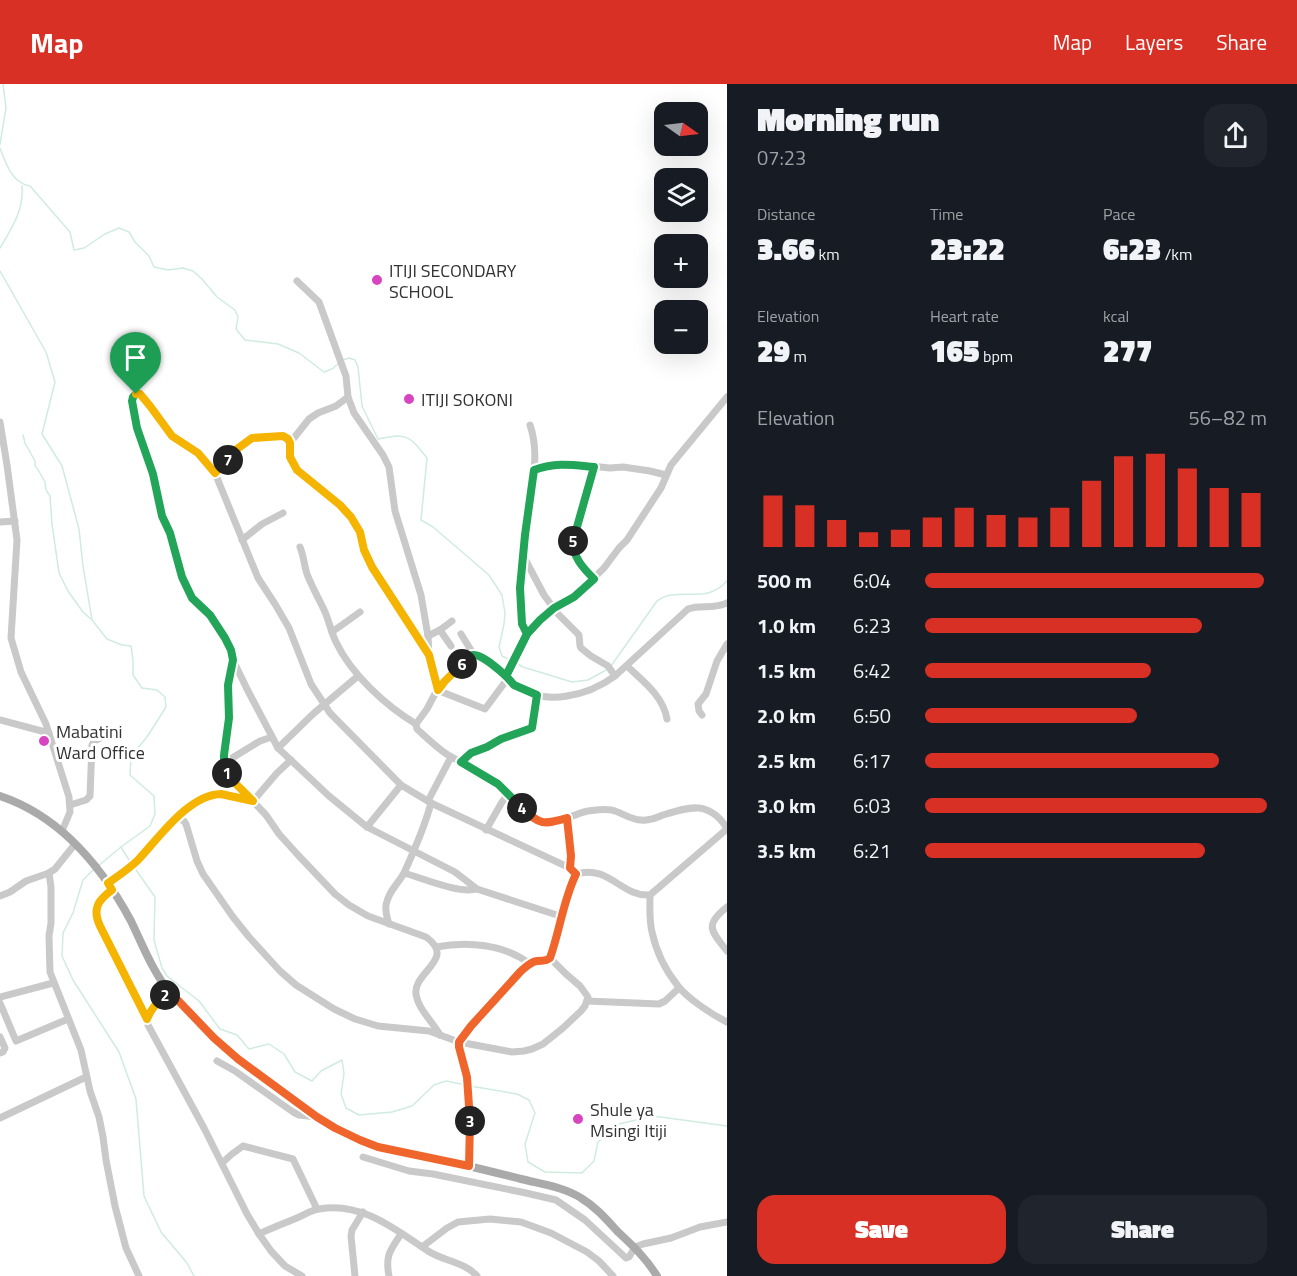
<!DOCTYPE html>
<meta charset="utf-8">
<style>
:root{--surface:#171b24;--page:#20242c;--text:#f1f3f6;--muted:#9ea1a6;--accent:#d93025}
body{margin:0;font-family:"Titillium Web",sans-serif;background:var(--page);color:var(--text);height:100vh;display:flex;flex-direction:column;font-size:22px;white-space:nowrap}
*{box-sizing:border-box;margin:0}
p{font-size:20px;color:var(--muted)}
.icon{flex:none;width:33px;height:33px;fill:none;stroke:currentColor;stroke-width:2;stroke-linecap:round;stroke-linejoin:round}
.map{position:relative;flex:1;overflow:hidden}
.drawer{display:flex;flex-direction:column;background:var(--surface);width:570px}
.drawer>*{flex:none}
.needle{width:39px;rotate:104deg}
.buttons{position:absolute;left:654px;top:18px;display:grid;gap:12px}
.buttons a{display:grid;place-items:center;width:54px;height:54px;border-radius:12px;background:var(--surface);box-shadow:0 6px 24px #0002;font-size:30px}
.pin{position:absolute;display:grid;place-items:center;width:51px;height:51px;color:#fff;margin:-62px -26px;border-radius:50% 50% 50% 0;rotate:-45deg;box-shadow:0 0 6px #0007}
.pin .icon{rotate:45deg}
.km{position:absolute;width:30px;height:30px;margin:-15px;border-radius:50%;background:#222;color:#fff;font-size:16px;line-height:30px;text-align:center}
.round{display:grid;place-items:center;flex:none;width:63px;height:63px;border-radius:18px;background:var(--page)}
.headline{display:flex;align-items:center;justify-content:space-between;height:102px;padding:0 30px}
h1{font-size:33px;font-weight:800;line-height:45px}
.metrics{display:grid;grid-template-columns:repeat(3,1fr);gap:9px;height:102px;padding:6px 30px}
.metrics div{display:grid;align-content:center}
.metrics b{font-size:30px;font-weight:800}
.metrics small{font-size:16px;font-weight:400}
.metrics p{font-size:16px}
.chart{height:168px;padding:12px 30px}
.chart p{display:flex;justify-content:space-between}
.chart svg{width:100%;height:108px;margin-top:6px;stroke:var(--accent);stroke-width:6}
.cta{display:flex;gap:12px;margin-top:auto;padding:12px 30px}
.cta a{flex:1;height:69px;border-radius:18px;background:var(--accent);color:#fff;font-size:24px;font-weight:800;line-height:69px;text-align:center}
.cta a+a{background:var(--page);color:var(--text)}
ul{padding:0 30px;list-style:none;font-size:20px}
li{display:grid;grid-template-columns:96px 72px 1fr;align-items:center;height:45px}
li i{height:15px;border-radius:8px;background:var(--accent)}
header{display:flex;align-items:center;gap:36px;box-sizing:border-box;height:84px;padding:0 30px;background:var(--accent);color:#fff}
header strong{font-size:28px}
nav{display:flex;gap:33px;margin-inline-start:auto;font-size:21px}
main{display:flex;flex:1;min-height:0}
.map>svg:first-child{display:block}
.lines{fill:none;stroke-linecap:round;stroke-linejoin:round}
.stream{stroke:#d0ebe0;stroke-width:1.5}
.minor{stroke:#c9c9c9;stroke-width:7}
.major{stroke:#aaa;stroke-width:8}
.split-1-casing{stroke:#fff;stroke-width:12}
.split-2-casing{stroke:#fff;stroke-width:12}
.split-3-casing{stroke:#fff;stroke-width:12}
.split-4-casing{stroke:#fff;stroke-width:12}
.split-5-casing{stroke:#fff;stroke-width:12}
.split-6-casing{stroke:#fff;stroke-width:12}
.split-7-casing{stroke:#fff;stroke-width:12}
.split-8-casing{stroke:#fff;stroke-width:12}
.split-1{stroke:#22a559;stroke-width:8}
.split-2{stroke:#f5b400;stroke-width:8}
.split-3{stroke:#f0652b;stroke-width:8}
.split-4{stroke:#f0652b;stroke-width:8}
.split-5{stroke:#22a559;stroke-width:8}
.split-6{stroke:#22a559;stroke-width:8}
.split-7{stroke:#f5b400;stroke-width:8}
.split-8{stroke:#f5b400;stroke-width:8}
.poi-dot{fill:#d845c1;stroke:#fff;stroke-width:2}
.labels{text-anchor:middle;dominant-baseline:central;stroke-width:6;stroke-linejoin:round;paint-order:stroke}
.poi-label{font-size:18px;fill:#323232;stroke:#fff;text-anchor:start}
</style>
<header>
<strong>Map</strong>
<nav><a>Map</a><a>Layers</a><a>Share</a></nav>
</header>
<main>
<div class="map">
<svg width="727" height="1192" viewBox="0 0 727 1192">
<rect width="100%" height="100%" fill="#fff"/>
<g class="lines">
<g class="stream">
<polyline points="0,60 6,24 3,0"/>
<path d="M 0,64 C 6,80 12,99 30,102 L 70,148 L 74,166 L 84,164 L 105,150 L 119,144 L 129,148 L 135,158 L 149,172 L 154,183 L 168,186 L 183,184 L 193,187 L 202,195 L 217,213 L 235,226 L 238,233 L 236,245 L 245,256 L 278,260 L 299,269 L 324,288 L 332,285 L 339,279"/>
<path d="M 0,164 C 12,144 24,126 22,102"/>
<polyline points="0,187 46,268 55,298 42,350 62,382 79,445 83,482 92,536 107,555 122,561 131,562 133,576 133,591 142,604 157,606 165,613 166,623 147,653 131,672 130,691 154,712 155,730 150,742 121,763 98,782"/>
<path d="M 343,276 L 349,274 L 355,276 L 358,283 L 362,322 L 378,355 C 407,349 409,351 427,374 L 421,436 L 433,443 L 489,491 L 502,511 L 505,529 L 504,540 L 499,563 L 502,572 L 510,576"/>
<polyline points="23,351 25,359 35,377 35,382 37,384 45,398 46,406 50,412 52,440 59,489 68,507 83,528 92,536"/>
<polyline points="514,578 523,583 572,598 588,596 608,585"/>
<path d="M 611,582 L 657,517 C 662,514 666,511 671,511 C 693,508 710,516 727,497"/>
<polyline points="121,763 131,779"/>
<polyline points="134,783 155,813 154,856 162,884 167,892 199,917 220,945 237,951 249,965 269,960 284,970 295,988 312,997 321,987 342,976 344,990 341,1010 346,1024 359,1031 392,1028 412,1022 434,1001 446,997 466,1001"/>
<polyline points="94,785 83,796 73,829 63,849 62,872 73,896 119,968 136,1015 144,1112 161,1148 187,1179 194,1192"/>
<polyline points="470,1002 517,1010 529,1016 535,1029 525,1060 528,1078 545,1088 582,1089 594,1077 598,1058 619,1040 653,1032 727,1042"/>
</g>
<g class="minor">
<path d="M 297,197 L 319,218 L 343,284 L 346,292 L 348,313 L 354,329 L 383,371 L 389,383 L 395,427 L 421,511 L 428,552 L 429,571 L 437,606 L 427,625 L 416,640 L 417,645 C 427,654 437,664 448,671 C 465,681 485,688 499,701 C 508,710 530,736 540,738 C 557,742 572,730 588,727 C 597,726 607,724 615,727 C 624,730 632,736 641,736 C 649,737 656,734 663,731 C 691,722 709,717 727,744"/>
<polyline points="115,265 124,276 136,310"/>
<polyline points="348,313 336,322 318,329 309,335 290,359 290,373 297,386 340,421 351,433 360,448 364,466 372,483 428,569"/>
<polyline points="0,338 7,381 17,456 11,554 21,588 46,640 69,713 70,728 62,747"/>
<polyline points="534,386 553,380 561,379 610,384 623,383 650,387 666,391"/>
<polyline points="215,389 237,365 252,354 283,352 288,355 290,359"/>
<polyline points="0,438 15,437"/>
<polyline points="242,456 262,440 283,429"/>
<path d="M 300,463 C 304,473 304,481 307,490 C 312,503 319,515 325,528 C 329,537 331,548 336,558 C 351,590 386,622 416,640"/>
<polyline points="525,475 544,511 558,530 579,551 580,562 581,564 591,572 608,582 615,592"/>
<polyline points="594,495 577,476 572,459 594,383"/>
<polyline points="440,546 451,562"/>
<polyline points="332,548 360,528"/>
<polyline points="461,550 474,571"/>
<path d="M 527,550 C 515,533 520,506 522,487 C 525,467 526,447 528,427 C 532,398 540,370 530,341"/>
<polyline points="428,552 440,546 452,537"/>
<path d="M 233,576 L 228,601 L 227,612 L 229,634 L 224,671 L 224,679 L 228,691 L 266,731 L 279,750 L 298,771 L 335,810 L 349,821 L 368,832 L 426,853 C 457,875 413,888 416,910 C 418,925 433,938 440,951"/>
<path d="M 627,582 C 644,598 663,612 667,635"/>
<polyline points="506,592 527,550 540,536 554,524 574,513 604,484 619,464 627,456 661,404 671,381 727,313"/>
<path d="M 508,594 L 485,625 L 437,606 L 469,572 C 485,567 503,592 514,601 C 544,623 588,612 615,592 L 688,525 C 701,520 713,526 727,519"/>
<polyline points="702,631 699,627 698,620 706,610 717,577 727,560"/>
<polyline points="0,636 49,649"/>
<polyline points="278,664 313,630 358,592"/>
<polyline points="461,678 471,669 487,663 500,655 532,644 537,611"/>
<polyline points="224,679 260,657 272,653"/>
<polyline points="428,717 451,673"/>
<polyline points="70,721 86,716 90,712 92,661 94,657 103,653 105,644"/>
<polyline points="177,734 184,737 186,740 197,777 203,790 233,833 249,853 280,887 296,901 334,925 355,935 378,942 429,947 459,958 512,968 524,967 532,965 543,960 563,944 581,927 585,922 588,913 580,902 566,890 550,874"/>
<polyline points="567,734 571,772 570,784"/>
<polyline points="367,743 401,701"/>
<polyline points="486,746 502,718 508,710"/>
<polyline points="49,789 51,803 51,839 49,852 50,888 81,966 90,1007 99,1033 103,1053 106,1076 115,1122 126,1164 139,1192"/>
<path d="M 404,789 C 422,794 459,810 477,805"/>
<path d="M 108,799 C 118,792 129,785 138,776 C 159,754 188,711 221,710 L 253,717 L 277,689 L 291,676"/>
<path d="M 112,806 C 102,813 97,820 96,833 L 147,935"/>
<path d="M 650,811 C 650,823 649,836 652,848 C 656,867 666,887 678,902 C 688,915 713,931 727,938"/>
<polyline points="0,812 10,808 26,797 49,789 55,785 75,760"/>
<path d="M 727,823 C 704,841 711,847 727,867"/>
<polyline points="560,832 477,805 455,788 367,743 329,712 278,664 247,605 233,576 231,565 225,554 210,531 193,514 182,493 170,449 162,432 153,390 137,344 132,317 136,310 139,310 151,322 172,352 198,369 215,389 258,494 275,520 289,544 311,600 330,629 401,701 431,719 570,784 576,790"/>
<path d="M 389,840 C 387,834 385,828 386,821 C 388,808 398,800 404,789 C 414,767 425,742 431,719"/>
<path d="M 436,863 C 467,857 504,860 530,880"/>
<path d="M 169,907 C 159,916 147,926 148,941 L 204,1044 L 247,1130 L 259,1150 L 271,1167 L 285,1182 L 302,1192"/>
<polyline points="0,913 53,899"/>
<polyline points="587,917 659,920 665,917 679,904"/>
<polyline points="0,919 16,957 68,935"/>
<polyline points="0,953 5,964 3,968 0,969"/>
<polyline points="217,977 235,987 293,1028 299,1031 317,1033"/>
<polyline points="0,1034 86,993"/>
<polyline points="363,1073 409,1087 433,1090 526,1109 556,1116 585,1136 626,1174 629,1173 635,1163 643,1160 671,1154 700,1143 727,1138"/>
<polyline points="222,1079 232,1070 243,1062 293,1075 317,1125"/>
<path d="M 469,1082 C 470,1053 472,1024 467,995 C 465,983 458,971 459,958 C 471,937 492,918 509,901 C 515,894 520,886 528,881 C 535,876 544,879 550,874 C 559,846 563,817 576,790 C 609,780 621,813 650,811 L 727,745"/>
<path d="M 259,1150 C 272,1144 285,1139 297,1134 C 304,1131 311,1126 319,1125 C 361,1117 395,1145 428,1167 C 443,1177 465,1178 477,1192"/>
<polyline points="422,1163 447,1144 458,1138 490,1135 521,1138 551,1149 587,1168 599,1177 613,1192"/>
<polyline points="355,1192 351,1152 352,1146 363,1128"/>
<path d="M 389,1192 C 385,1172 390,1166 401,1150"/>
</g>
<path class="major" d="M 0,712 C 60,732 102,783 131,837 C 143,862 152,886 170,909 C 178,918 187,926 195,935 C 209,948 223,963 238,975 C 247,981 256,987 264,993 C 282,1007 300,1021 318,1034 C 355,1060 395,1066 437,1075 C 466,1081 493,1088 521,1095 C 541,1100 564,1103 581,1114 C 596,1123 607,1136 618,1148 C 633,1162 646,1174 657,1192"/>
</g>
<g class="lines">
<g class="split-1-casing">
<polyline id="split-1" points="136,310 133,313 132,317 137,344 153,390 162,432 170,449 182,493 192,514 210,531 225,554 231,566 233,576 228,601 229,634 224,671 224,679 227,689"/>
</g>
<g class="split-2-casing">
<path id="split-2" d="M 165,911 C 157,918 151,925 147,935 L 100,842 C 92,825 98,816 112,806 L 108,799 C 118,792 129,785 138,776 C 159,754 188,711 221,710 L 253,717 L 235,699 L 227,689"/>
</g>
<g class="split-3-casing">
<polyline id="split-3" points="165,911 169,907 214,954 238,975 317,1033 335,1044 360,1056 378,1063 469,1082 470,1037"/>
</g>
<g class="split-4-casing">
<path id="split-4" d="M 470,1037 L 467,993 L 459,963 L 459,958 L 471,942 L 521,887 C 526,883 530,878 537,877 C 543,876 545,878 550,874 C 560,846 563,817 576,790 L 570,784 L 571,772 L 567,734 C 543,741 540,741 522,724"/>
</g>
<g class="split-5-casing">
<path id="split-5" d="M 522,724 L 498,700 L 461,678 L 471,669 L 487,663 L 501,655 L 532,644 L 537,611 L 514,601 L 506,592 L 527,550 L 540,536 L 554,524 L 574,513 L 594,495 C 582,483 573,473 573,457"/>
</g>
<g class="split-6-casing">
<path id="split-6" d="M 462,580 C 465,577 468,571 473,571 C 482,570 499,586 506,592 L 527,550 L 522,540 L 520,504 L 525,451 L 534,386 C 557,378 572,381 594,383 L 573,457"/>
</g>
<g class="split-7-casing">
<polyline id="split-7" points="228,376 237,365 252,354 283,352 288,355 290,359 290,373 297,386 340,421 351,433 360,448 364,466 372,483 429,571 438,606 445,597 462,580"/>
</g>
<g class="split-8-casing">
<polyline id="split-8" points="136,310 140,310 150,322 172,352 198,369 215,389 228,376"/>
</g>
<use href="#split-1" class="split-1"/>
<use href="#split-2" class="split-2"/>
<use href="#split-3" class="split-3"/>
<use href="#split-4" class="split-4"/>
<use href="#split-5" class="split-5"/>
<use href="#split-6" class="split-6"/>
<use href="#split-7" class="split-7"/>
<use href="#split-8" class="split-8"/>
</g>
<g class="poi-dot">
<circle cx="377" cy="196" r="6"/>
<circle cx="409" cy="315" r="6"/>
<circle cx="44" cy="657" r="6"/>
<circle cx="578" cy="1035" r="6"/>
</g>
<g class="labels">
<g class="poi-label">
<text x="389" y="186">ITIJI SECONDARY<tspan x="389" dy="21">SCHOOL</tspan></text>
<text x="421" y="315">ITIJI SOKONI</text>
<text x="56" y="647">Mabatini<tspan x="56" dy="21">Ward Office</tspan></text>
<text x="590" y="1025">Shule ya<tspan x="590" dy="21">Msingi Itiji</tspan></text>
</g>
</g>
</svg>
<div class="buttons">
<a><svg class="needle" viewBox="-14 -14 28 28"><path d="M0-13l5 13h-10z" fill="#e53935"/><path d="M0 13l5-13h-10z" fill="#9ea1a6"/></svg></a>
<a><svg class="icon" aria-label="layers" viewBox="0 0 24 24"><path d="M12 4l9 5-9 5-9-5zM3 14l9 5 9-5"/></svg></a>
<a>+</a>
<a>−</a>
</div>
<div class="pin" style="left:136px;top:310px;background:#1e9e55"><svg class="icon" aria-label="arrive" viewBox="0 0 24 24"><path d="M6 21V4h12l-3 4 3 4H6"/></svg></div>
<b class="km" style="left:227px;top:689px">1</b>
<b class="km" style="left:165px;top:911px">2</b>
<b class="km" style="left:470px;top:1037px">3</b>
<b class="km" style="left:522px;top:724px">4</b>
<b class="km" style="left:573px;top:457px">5</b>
<b class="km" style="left:462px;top:580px">6</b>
<b class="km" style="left:228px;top:376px">7</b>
</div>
<section class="drawer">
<div class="headline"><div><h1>Morning run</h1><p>07:23</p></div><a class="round"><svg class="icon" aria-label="share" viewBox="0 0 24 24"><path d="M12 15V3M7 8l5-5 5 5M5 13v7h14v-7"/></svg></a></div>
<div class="metrics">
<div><p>Distance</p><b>3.66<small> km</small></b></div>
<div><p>Time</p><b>23:22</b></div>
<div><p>Pace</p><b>6:23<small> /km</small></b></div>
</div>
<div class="metrics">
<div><p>Elevation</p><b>29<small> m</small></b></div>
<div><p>Heart rate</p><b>165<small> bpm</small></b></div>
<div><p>kcal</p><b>277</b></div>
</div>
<div class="chart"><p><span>Elevation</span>56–82 m</p>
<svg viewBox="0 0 160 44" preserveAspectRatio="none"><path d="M5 44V23M15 44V27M25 44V33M35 44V38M45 44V37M55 44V32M65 44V28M75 44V31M85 44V32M95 44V28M105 44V17M115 44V7M125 44V6M135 44V12M145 44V20M155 44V22"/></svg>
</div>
<ul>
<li><b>500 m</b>6:04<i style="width:99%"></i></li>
<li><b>1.0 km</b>6:23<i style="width:81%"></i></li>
<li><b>1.5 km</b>6:42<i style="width:66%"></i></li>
<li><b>2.0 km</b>6:50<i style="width:62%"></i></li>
<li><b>2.5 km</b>6:17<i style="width:86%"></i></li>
<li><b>3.0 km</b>6:03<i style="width:100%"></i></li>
<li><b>3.5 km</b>6:21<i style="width:82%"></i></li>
</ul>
<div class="cta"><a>Save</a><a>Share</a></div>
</section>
</main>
